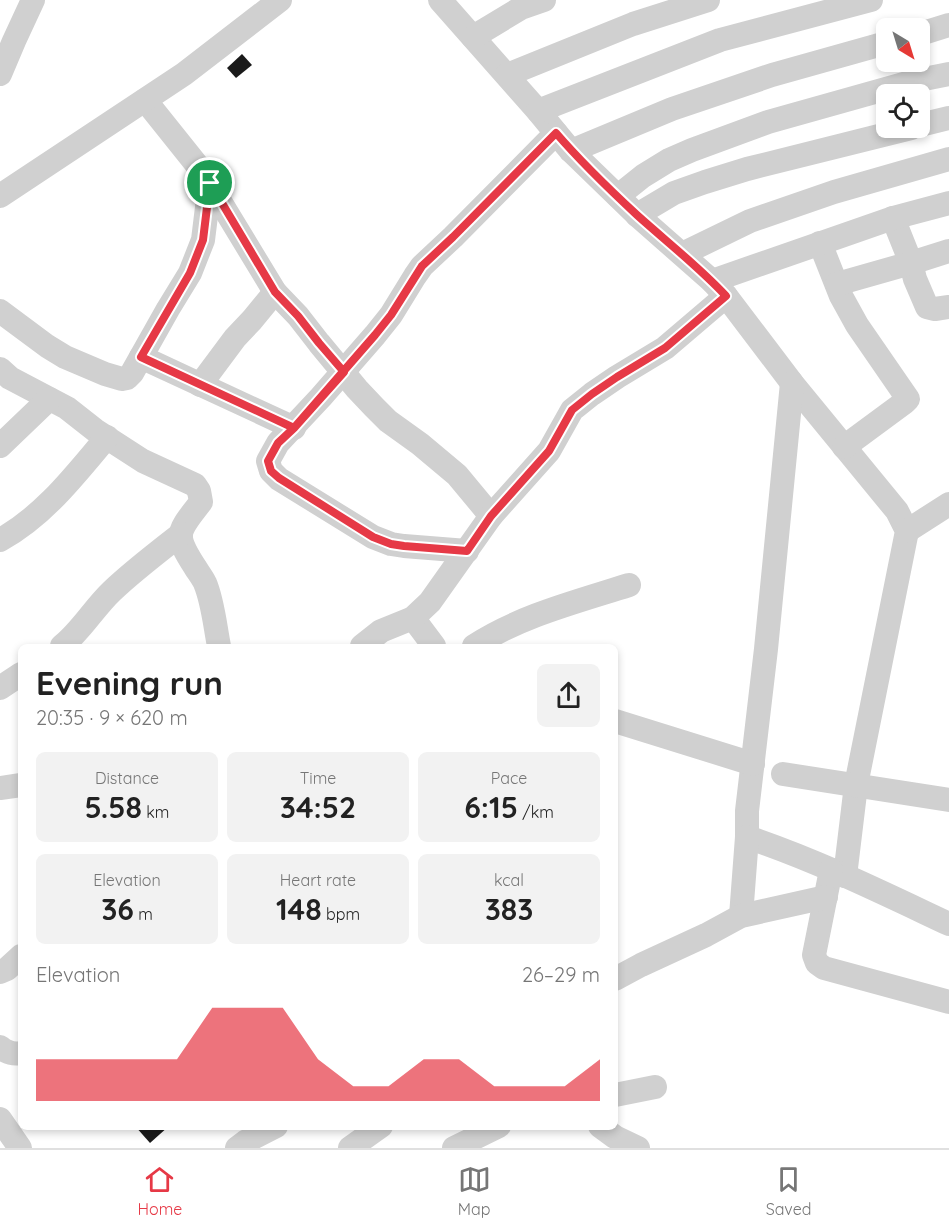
<!DOCTYPE html>
<meta charset="utf-8">
<style>
:root{--surface:#fff;--page:#f2f2f2;--text:#222;--muted:#767676;--line:#e0e0e0;--accent:#e63946}
body{margin:0;font-family:Quicksand,sans-serif;background:var(--page);color:var(--text);height:100vh;display:flex;flex-direction:column;font-size:22px;white-space:nowrap}
*{box-sizing:border-box;margin:0}
p{font-size:20px;color:var(--muted)}
.icon{flex:none;width:33px;height:33px;fill:none;stroke:currentColor;stroke-width:2;stroke-linecap:round;stroke-linejoin:round}
.map{position:relative;flex:1;overflow:hidden}
.drawer{position:absolute;left:18px;top:644px;width:600px;height:486px;display:flex;flex-direction:column;background:var(--surface);border-radius:9px;box-shadow:0 3px 9px #0003}
.drawer>*{flex:none}
.needle{width:39px;rotate:142deg}
.controls{position:absolute;left:876px;top:18px;display:grid;gap:12px}
.controls a{display:grid;place-items:center;width:54px;height:54px;border-radius:9px;background:var(--surface);box-shadow:0 3px 9px #0003;font-size:30px}
.pin{position:absolute;display:grid;place-items:center;width:51px;height:51px;color:#fff;margin:-26px;border:3px solid #fff;border-radius:50%;box-shadow:0 2px 6px #0007}
.round{display:grid;place-items:center;flex:none;width:63px;height:63px;border-radius:9px;background:var(--page)}
.head{display:flex;align-items:center;justify-content:space-between;height:102px;padding:0 18px}
h1{font-size:33px;font-weight:800;line-height:45px}
.stats{display:grid;grid-template-columns:repeat(3,1fr);gap:9px;height:102px;padding:6px 18px}
.stats div{display:grid;align-content:center;border-radius:9px;background:var(--page);text-align:center}
.stats b{font-size:30px;font-weight:800}
.stats small{font-size:16px;font-weight:400}
.stats p{font-size:16px}
.chart{height:168px;padding:12px 18px}
.chart p{display:flex;justify-content:space-between}
.chart svg{width:100%;height:108px;margin-top:6px;fill:var(--accent);opacity:.7}
.dock{display:flex;justify-content:space-around;align-items:center;height:84px;border-top:2px solid var(--line);background:var(--surface);font-size:16px;color:var(--muted)}
.dock a{display:grid;justify-items:center;gap:3px}
.dock .current{color:var(--accent)}
.map>svg:first-child{display:block}
.building{fill:#1a1a1a}
.lines{fill:none;stroke-linecap:round;stroke-linejoin:round}
.minor{stroke:#d0d0d0;stroke-width:24}
.route-casing{stroke:#fff;stroke-width:12}
.route{stroke:#e63946;stroke-width:8}
</style>
<div class="map">
<svg width="949" height="1148" viewBox="0 0 949 1148">
<rect width="100%" height="100%" fill="#fff"/>
<g class="building">
<polygon points="242,54 252,65 236,78 227,68"/>
<polygon points="135,1126 169,1126 150,1143"/>
</g>
<g class="lines">
<g class="minor">
<polyline points="440,0 538,111 571,151 637,215 712,281 726,296 792,383 897,511 907,531 856,785 845,876"/>
<polyline points="920,34 949,25"/>
<polyline points="473,37 521,8 544,0"/>
<polyline points="0,74 14,41 33,0"/>
<polyline points="507,75 633,24 708,0"/>
<polyline points="145,100 201,170 275,292 298,316 319,343 357,389 374,407 388,421 420,444 457,475 491,516"/>
<polyline points="538,111 720,40 871,0"/>
<polyline points="920,125 949,118"/>
<polyline points="571,151 672,109 772,75 886,43"/>
<polyline points="0,196 184,74 280,0"/>
<polyline points="618,196 643,176 669,160 692,150 768,122 914,81 949,74"/>
<polyline points="637,215 674,193 705,182 747,169 911,128"/>
<polyline points="893,218 911,263 915,279 927,307 935,309 949,307"/>
<polyline points="820,243 841,296 857,325 908,399 905,402 844,447"/>
<polyline points="682,254 750,221 834,192 949,159"/>
<polyline points="712,281 893,218 949,203"/>
<polyline points="837,284 911,263 949,251"/>
<polyline points="0,311 47,346 65,357 105,374 122,379 127,378 132,373 168,309 190,273 203,240 210,183"/>
<polyline points="141,357 294,428"/>
<path d="M 0,369 L 10,378 L 67,408 L 95,430 L 143,461 L 195,485 L 199,491 L 201,502 C 178,532 173,533 195,567 C 198,572 202,577 205,583 C 213,602 215,626 219,646"/>
<path d="M 792,383 L 766,649 L 747,811 L 747,837 C 816,860 883,893 949,924"/>
<polyline points="200,385 235,338 252,320 275,292"/>
<polyline points="0,446 49,399"/>
<polyline points="907,531 949,504"/>
<path d="M 0,540 C 44,516 75,475 107,437"/>
<polyline points="467,551 404,546 391,544 373,537 279,479 271,471 268,461 278,443 321,397 375,335 391,315 415,276 422,266 453,237 556,133"/>
<polyline points="413,618 434,646"/>
<path d="M 62,646 C 81,631 94,608 112,591 C 133,571 158,552 181,534"/>
<polyline points="362,646 381,631 413,618 430,602 491,516 549,451 572,410 592,394 617,377 665,348 726,296"/>
<path d="M 474,646 C 520,616 576,602 629,585"/>
<polyline points="0,688 21,674"/>
<polyline points="615,721 753,764"/>
<polyline points="783,774 949,800"/>
<polyline points="0,788 21,785"/>
<polyline points="831,870 814,955 817,963 824,968 949,1002"/>
<polyline points="741,916 747,837"/>
<polyline points="0,972 7,969 21,956"/>
<polyline points="615,979 641,965 706,935 741,916 826,897"/>
<path d="M 0,1047 C 6,1052 12,1055 21,1053"/>
<polyline points="615,1095 655,1087"/>
<polyline points="0,1119 20,1148"/>
<polyline points="600,1126 615,1137 638,1148"/>
<polyline points="237,1148 245,1142 276,1126"/>
<polyline points="350,1148 381,1126"/>
<polyline points="454,1148 499,1126"/>
</g>
</g>
<g class="lines">
<g class="route-casing">
<path id="route" d="M 210,183 L 275,292 L 298,316 L 319,343 L 344,372 L 294,428 L 278,443 L 268,461 L 271,471 L 279,478 L 373,537 L 391,544 L 404,546 L 467,551 L 491,516 L 549,451 L 572,410 L 592,394 L 617,377 L 665,348 L 726,296 C 699,267 667,242 637,215 C 609,189 581,162 556,133 L 453,237 L 422,266 L 391,315 L 375,335 L 294,428 L 141,357 L 190,273 L 203,240 L 210,183"/>
</g>
<use href="#route" class="route"/>
</g>
</svg>
<div class="controls">
<a><svg class="needle" viewBox="-14 -14 28 28"><path d="M0-13l5 13h-10z" fill="#e53935"/><path d="M0 13l5-13h-10z" fill="#767676"/></svg></a>
<a><svg class="icon" aria-label="locate" viewBox="0 0 24 24"><circle cx="12" cy="12" r="6"/><path d="M12 2v4M12 18v4M2 12h4M18 12h4"/></svg></a>
</div>
<div class="pin" style="left:210px;top:183px;background:#1e9e55"><svg class="icon" aria-label="arrive" viewBox="0 0 24 24"><path d="M6 21V4h12l-3 4 3 4H6"/></svg></div>
<section class="drawer">
<div class="head"><div><h1>Evening run</h1><p>20:35 · 9 × 620 m</p></div><a class="round"><svg class="icon" aria-label="share" viewBox="0 0 24 24"><path d="M12 15V3M7 8l5-5 5 5M5 13v7h14v-7"/></svg></a></div>
<div class="stats">
<div><p>Distance</p><b>5.58<small> km</small></b></div>
<div><p>Time</p><b>34:52</b></div>
<div><p>Pace</p><b>6:15<small> /km</small></b></div>
</div>
<div class="stats">
<div><p>Elevation</p><b>36<small> m</small></b></div>
<div><p>Heart rate</p><b>148<small> bpm</small></b></div>
<div><p>kcal</p><b>383</b></div>
</div>
<div class="chart"><p><span>Elevation</span>26–29 m</p>
<svg viewBox="0 0 160 44" preserveAspectRatio="none"><path d="M0 44V27L10 27L20 27L30 27L40 27L50 6L60 6L70 6L80 27L90 38L100 38L110 27L120 27L130 38L140 38L150 38L160 27V44z"/></svg>
</div>
</section>
</div>
<nav class="dock">
<a class="current"><svg class="icon" aria-label="home" viewBox="0 0 24 24"><path d="M3 11l9-7 9 7M6 9v11h12V9"/></svg>Home</a>
<a><svg class="icon" aria-label="map" viewBox="0 0 24 24"><path d="M3 6l6-2 6 2 6-2v14l-6 2-6-2-6 2zM9 4v14M15 6v14"/></svg>Map</a>
<a><svg class="icon" aria-label="saved" viewBox="0 0 24 24"><path d="M7 4h10v16l-5-4-5 4z"/></svg>Saved</a>
</nav>
